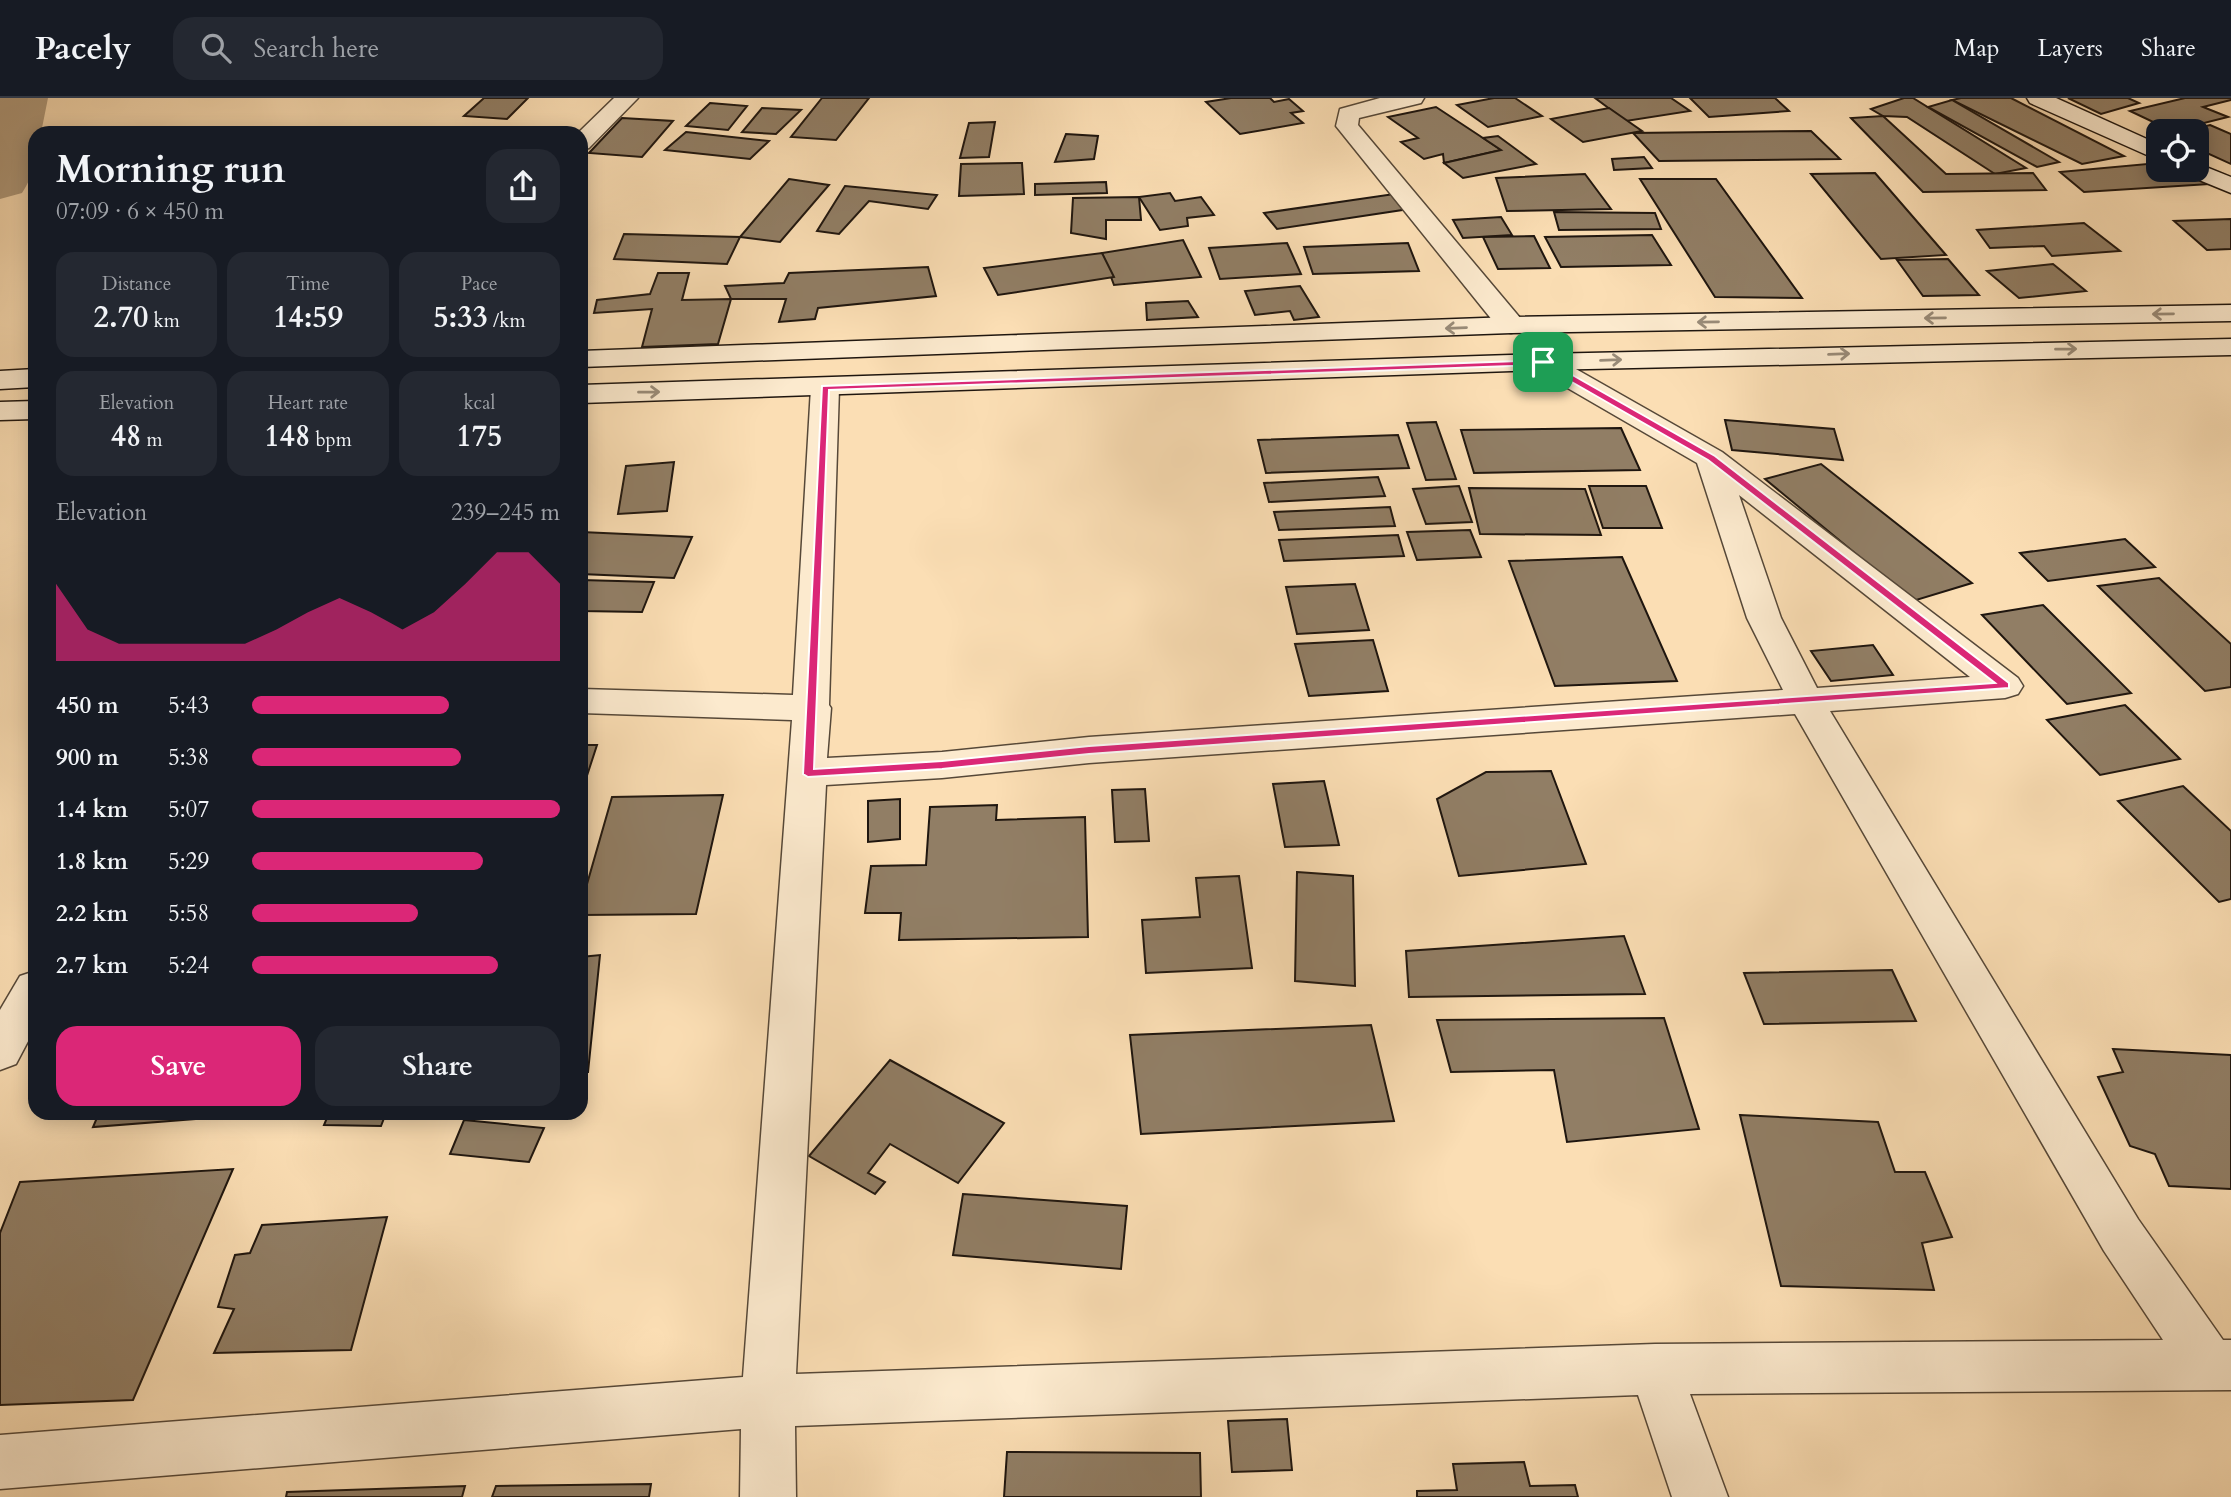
<!DOCTYPE html>
<meta charset="utf-8">
<style>
:root{--surface:#171b24;--page:#242831;--text:#f1f3f6;--muted:#9ea1a6;--line:#363941;--accent:#db2777}
body{margin:0;font-family:Cardo,serif;background:var(--page);color:var(--text);height:100vh;display:flex;flex-direction:column;font-size:26px;white-space:nowrap}
*{box-sizing:border-box;margin:0}
p{font-size:23px;color:var(--muted)}
.icon{flex:none;width:38px;height:38px;fill:none;stroke:currentColor;stroke-width:2;stroke-linecap:round;stroke-linejoin:round}
.map{position:relative;flex:1;overflow:hidden}
.drawer{position:absolute;left:28px;top:28px;width:560px;height:994px;display:flex;flex-direction:column;background:var(--surface);border-radius:21px;box-shadow:0 4px 18px #0003}
.drawer>*{flex:none}
.buttons{position:absolute;left:2146px;top:21px;display:grid;gap:14px}
.buttons a{display:grid;place-items:center;width:63px;height:63px;border-radius:14px;background:var(--surface);box-shadow:0 4px 18px #0003;font-size:35px}
.pin{position:absolute;display:grid;place-items:center;width:60px;height:60px;color:#fff;margin:-30px;border-radius:14px;box-shadow:0 4px 10px #0006}
.round{display:grid;place-items:center;flex:none;width:74px;height:74px;border-radius:21px;background:var(--page)}
.headline{display:flex;align-items:center;justify-content:space-between;height:119px;padding:0 28px}
h1{font-size:38px;font-weight:700;line-height:52px}
.metrics{display:grid;grid-template-columns:repeat(3,1fr);gap:10px;height:119px;padding:7px 28px}
.metrics div{display:grid;align-content:center;border-radius:18px;background:var(--page);text-align:center}
.metrics b{font-size:30px;font-weight:700}
.metrics small{font-size:19px;font-weight:400}
.metrics p{font-size:19px}
.chart{height:196px;padding:14px 28px}
.chart p{display:flex;justify-content:space-between}
.chart svg{width:100%;height:126px;margin-top:7px;fill:var(--accent);opacity:.7}
.cta{display:flex;gap:14px;margin-top:auto;padding:14px 28px}
.cta a{flex:1;height:80px;border-radius:21px;background:var(--accent);color:#fff;font-size:28px;font-weight:700;line-height:80px;text-align:center}
.cta a+a{background:var(--page);color:var(--text)}
ul{padding:0 28px;list-style:none;font-size:23px}
li{display:grid;grid-template-columns:112px 84px 1fr;align-items:center;height:52px}
li i{height:18px;border-radius:9px;background:var(--accent)}
header{display:flex;align-items:center;gap:42px;box-sizing:border-box;height:98px;padding:0 35px;background:var(--surface);border-bottom:2px solid var(--line)}
header strong{font-size:33px}
nav{display:flex;gap:38px;margin-inline-start:auto;font-size:24px}
.search{width:490px;height:63px;background:var(--page);display:flex;align-items:center;gap:18px;box-sizing:border-box;padding:0 24px;border-radius:21px;color:var(--muted);font-size:26px}
.map>svg:first-child{display:block}
.lines{fill:none;stroke-linecap:round;stroke-linejoin:round}
.river{fill:#b09a7c;fill-rule:evenodd}
.building{fill:#917e65;stroke:#1f160f;stroke-width:2}
.street-casing{stroke:#564838;stroke-width:3}
.secondary-casing{stroke:#1f160f;stroke-width:3}
.street{fill:#fceace;fill-rule:evenodd}
.secondary{fill:#fceace;fill-rule:evenodd}
.oneway{stroke:#998b78}
.route{fill:#db2777;stroke:#fff;stroke-width:2;fill-rule:evenodd}
</style>
<header>
<strong>Pacely</strong>
<div class="search"><svg class="icon" aria-label="search" viewBox="0 0 24 24"><circle cx="10" cy="10" r="6"/><path d="M15 15l6 6"/></svg>Search here</div>
<nav><a>Map</a><a>Layers</a><a>Share</a></nav>
</header>
<div class="map">
<svg width="2231" height="1399" viewBox="0 0 2231 1399">
<rect width="100%" height="100%" fill="#fbdeb4"/>
<filter id="stains"><feTurbulence type="fractalNoise" baseFrequency=".00286" numOctaves="4"/><feColorMatrix values="0 0 0 0 .2 0 0 0 0 .09 0 0 0 0 .02 0 0 0 .5 -.17"/></filter>
<radialGradient id="worn" r=".72"><stop offset=".6" stop-color="#630" stop-opacity="0"/><stop offset="1" stop-color="#630" stop-opacity=".3"/></radialGradient>
<g class="lines">
<path class="river" d="M 0,0 L 48,0 L 41,35 L 35,35 C 35,58 35,76 22,95 L 0,101 Z"/>
</g>
<g class="building">
<polygon points="484,0 528,0 507,21 464,18"/>
<polygon points="822,0 869,0 836,42 791,39"/>
<polygon points="1231,0 1270,0 1274,4 1289,1 1303,13 1291,15 1303,25 1240,36 1206,4"/>
<polygon points="1494,0 1515,0 1542,18 1488,29 1457,7"/>
<polygon points="1595,0 1671,0 1690,13 1626,23"/>
<polygon points="1690,0 1775,0 1789,13 1709,19"/>
<polygon points="1904,0 1913,0 2026,70 1995,76 1907,19 1883,18 1871,11"/>
<polygon points="1961,0 2011,0 2124,58 2082,66 1952,2"/>
<polygon points="2068,0 2128,0 2139,5 2101,16"/>
<polygon points="2185,0 2231,0 2231,2 2203,9 2228,19 2172,33 2130,13"/>
<polygon points="1952,2 2059,64 2037,69 1928,9"/>
<polygon points="710,5 747,8 728,32 686,28"/>
<polygon points="1436,9 1483,40 1501,52 1444,65 1443,56 1424,61 1401,44 1418,40 1388,19"/>
<polygon points="762,10 801,12 776,36 742,34"/>
<polygon points="1609,10 1642,33 1583,44 1551,21"/>
<polygon points="1883,18 1946,76 2033,75 2046,92 1923,94 1851,20"/>
<polygon points="622,20 673,23 642,59 589,55"/>
<polygon points="995,24 989,59 960,60 969,25"/>
<polygon points="2210,27 2231,36 2231,66 2196,50 2196,33 2186,33"/>
<polygon points="1811,33 1840,61 1659,63 1633,35"/>
<polygon points="686,34 769,43 750,61 665,52"/>
<polygon points="1066,36 1098,38 1094,61 1055,64"/>
<polygon points="1498,38 1536,66 1463,80 1444,65 1501,52 1483,40"/>
<polygon points="1644,59 1652,70 1614,72 1612,61"/>
<polygon points="1022,65 1024,96 959,98 961,66"/>
<polygon points="2158,65 2158,72 2185,72 2210,86 2084,94 2060,74"/>
<polygon points="1875,75 1946,157 1881,161 1811,76"/>
<polygon points="1585,76 1611,111 1507,113 1496,80"/>
<polygon points="789,81 829,87 780,144 740,139"/>
<polygon points="1640,81 1716,81 1802,200 1715,199"/>
<polygon points="1106,84 1107,95 1035,97 1035,86"/>
<polygon points="845,88 937,97 928,111 869,103 839,136 817,133"/>
<polygon points="1170,95 1175,103 1201,99 1214,117 1187,120 1188,128 1160,132 1139,99"/>
<polygon points="1394,96 1409,111 1277,131 1264,115"/>
<polygon points="1139,99 1141,122 1106,122 1106,141 1071,135 1073,100"/>
<polygon points="1554,114 1655,115 1661,131 1559,132"/>
<polygon points="1501,119 1512,137 1463,140 1453,122"/>
<polygon points="2231,121 2231,151 2207,152 2174,123"/>
<polygon points="2084,125 2120,153 2052,158 2044,148 1990,150 1977,132"/>
<polygon points="624,136 740,139 727,166 614,161"/>
<polygon points="1652,137 1671,167 1561,169 1545,139"/>
<polygon points="1534,138 1550,170 1498,171 1483,139"/>
<polygon points="1183,142 1201,179 1114,187 1102,155"/>
<polygon points="1287,145 1301,176 1220,181 1209,150"/>
<polygon points="1408,145 1419,173 1313,176 1304,149"/>
<polygon points="1102,155 1114,179 998,197 984,170"/>
<polygon points="1948,161 1979,197 1923,198 1897,162"/>
<polygon points="2053,166 2086,193 2019,200 1987,173"/>
<polygon points="928,169 936,198 818,210 815,221 779,224 786,201 731,201 725,188 784,185 789,175"/>
<polygon points="658,175 689,175 682,202 731,201 718,246 642,249 652,211 594,215 597,202 650,196"/>
<polygon points="1300,188 1319,219 1294,222 1290,213 1255,217 1245,193"/>
<polygon points="1188,203 1198,219 1147,222 1146,205"/>
<polygon points="1725,322 1834,331 1843,362 1732,352"/>
<polygon points="1436,324 1456,381 1426,382 1407,325"/>
<polygon points="1621,330 1640,372 1474,375 1461,332"/>
<polygon points="1398,337 1409,370 1266,375 1258,342"/>
<polygon points="674,364 667,413 618,416 626,368"/>
<polygon points="1821,366 1972,485 1913,503 1765,381"/>
<polygon points="1378,379 1385,398 1269,404 1264,385"/>
<polygon points="1459,388 1472,424 1426,426 1413,391"/>
<polygon points="1589,388 1646,388 1662,430 1603,430"/>
<polygon points="1469,390 1585,391 1601,437 1480,436"/>
<polygon points="1390,409 1395,428 1279,432 1274,414"/>
<polygon points="1470,432 1481,459 1417,462 1407,434"/>
<polygon points="581,434 692,439 674,480 581,476"/>
<polygon points="1398,437 1404,458 1284,463 1279,442"/>
<polygon points="2125,441 2155,469 2048,483 2020,455"/>
<polygon points="1622,459 1677,583 1555,588 1509,463"/>
<polygon points="2159,480 2231,546 2231,589 2205,593 2098,488"/>
<polygon points="581,482 654,484 642,514 581,513"/>
<polygon points="1355,486 1369,532 1297,536 1286,489"/>
<polygon points="2043,507 2131,595 2067,606 1982,517"/>
<polygon points="1373,542 1388,593 1309,598 1295,546"/>
<polygon points="1873,547 1893,577 1831,583 1811,553"/>
<polygon points="2125,607 2180,661 2100,677 2047,622"/>
<polygon points="581,647 597,647 581,696"/>
<polygon points="1551,673 1586,766 1459,778 1437,701 1486,674"/>
<polygon points="1324,683 1339,747 1285,749 1273,686"/>
<polygon points="2183,688 2231,733 2231,801 2219,804 2118,703"/>
<polygon points="1145,691 1149,743 1115,744 1112,692"/>
<polygon points="723,697 696,816 581,817 581,807 612,699"/>
<polygon points="900,701 900,741 868,744 868,703"/>
<polygon points="997,707 996,722 1085,719 1088,839 899,842 901,815 865,815 871,768 926,767 930,709"/>
<polygon points="1297,774 1353,778 1355,888 1295,883"/>
<polygon points="1239,778 1252,870 1146,875 1142,822 1200,819 1196,780"/>
<polygon points="1624,838 1645,896 1409,899 1406,853"/>
<polygon points="600,857 588,974 581,974 581,859"/>
<polygon points="1892,872 1916,923 1764,926 1744,875"/>
<polygon points="1664,920 1699,1031 1567,1044 1554,972 1451,974 1437,922"/>
<polygon points="1371,927 1394,1023 1141,1036 1130,937"/>
<polygon points="2113,951 2231,957 2231,1091 2169,1088 2155,1056 2130,1048 2098,979 2123,974"/>
<polygon points="890,962 1004,1025 958,1085 890,1046 868,1075 885,1084 875,1096 809,1058"/>
<polygon points="99,1015 271,1015 93,1029"/>
<polygon points="329,1015 386,1015 381,1028 324,1027"/>
<polygon points="1740,1017 1878,1024 1895,1074 1925,1074 1952,1139 1922,1145 1934,1192 1781,1188"/>
<polygon points="464,1022 544,1030 529,1064 450,1056"/>
<polygon points="233,1071 133,1302 0,1307 0,1135 20,1084"/>
<polygon points="963,1096 1127,1108 1121,1171 953,1157"/>
<polygon points="387,1119 351,1252 214,1255 234,1211 218,1209 235,1157 250,1155 262,1127"/>
<polygon points="1287,1321 1292,1372 1232,1374 1228,1323"/>
<polygon points="1007,1354 1200,1355 1201,1399 1004,1399"/>
<polygon points="1524,1364 1530,1388 1575,1387 1578,1399 1417,1399 1417,1393 1457,1392 1453,1366"/>
<polygon points="651,1386 649,1399 492,1399 496,1388"/>
<polygon points="465,1388 462,1399 286,1399 287,1394"/>
</g>
<g class="lines">
<g class="street-casing">
<g id="street">
<polygon points="614,0 638,0 589,50 581,52 581,35 578,35"/>
<polygon points="1380,0 1424,0 1421,5 1359,20 1358,27 1521,221 1525,227 1521,233 1511,235 1501,233 1336,28 1340,11"/>
<path d="M 1543,256 L 1553,258 L 1722,354 L 2018,580 L 2023,588 L 2018,596 L 2005,600 L 1830,613 L 2138,1121 L 2223,1242 L 2231,1242 L 2231,1292 L 1690,1296 L 1728,1399 L 1672,1399 L 1638,1297 L 795,1328 L 796,1399 L 740,1399 L 741,1331 L 0,1391 L 0,1337 L 743,1279 L 792,622 L 581,615 L 581,591 L 793,597 L 811,290 L 815,284 L 825,281 L 835,284 L 839,290 L 829,607 L 831,610 L 827,660 L 942,654 L 1089,639 L 1783,592 L 1747,520 L 1697,365 L 1533,270 L 1529,264 L 1533,258 ZM 1739,397 L 1970,579 L 1817,590 L 1781,520 ZM 1795,616 L 2104,1153 L 2163,1242 L 1655,1246 L 796,1276 L 826,687 L 942,680 L 1089,665 Z"/>
<polygon points="35,873 35,930 16,966 0,972 0,912 20,878"/>
</g>
</g>
<g class="secondary-casing">
<g id="secondary">
<polygon points="2027,0 2056,0 2158,46 2158,62 2030,5"/>
<polygon points="2196,65 2231,79 2231,95 2187,77 2183,72 2196,72"/>
<polygon points="2231,207 2231,223 1511,235 581,269 581,253 1511,219"/>
<polygon points="2231,241 2231,257 1543,272 581,305 581,287 1543,256"/>
<polygon points="35,271 35,289 0,291 0,273"/>
<polygon points="35,303 35,321 0,322 0,304"/>
</g>
</g>
<use href="#street" class="street"/>
<use href="#secondary" class="secondary"/>
</g>
<defs><path id="oneway-shaft" d="M-6 0H5M1.5-3L5.5 0L1.5 3" fill="none" stroke-width="1.6" stroke-linecap="round" stroke-linejoin="round" transform="scale(1.75)"/></defs>
<g class="oneway">
<use href="#oneway-shaft" transform="translate(2163 216) rotate(179)"/>
<use href="#oneway-shaft" transform="translate(1935 220) rotate(179)"/>
<use href="#oneway-shaft" transform="translate(1708 224) rotate(179)"/>
<use href="#oneway-shaft" transform="translate(1456 230) rotate(178)"/>
<use href="#oneway-shaft" transform="translate(2066 251) rotate(-1)"/>
<use href="#oneway-shaft" transform="translate(1839 256) rotate(-2)"/>
<use href="#oneway-shaft" transform="translate(1611 262) rotate(-2)"/>
<use href="#oneway-shaft" transform="translate(649 294) rotate(-1)"/>
</g>
<path class="route" d="M 1546,262 L 1715,358 L 2009,585 L 2009,590 L 1089,656 L 942,671 L 808,679 L 803,676 L 822,288 ZM 1542,267 L 1708,362 L 1995,585 L 1089,648 L 942,663 L 814,671 L 829,292 Z"/>
<rect width="100%" height="100%" filter="url(#stains)"/>
<rect width="100%" height="100%" fill="url(#worn)"/>
</svg>
<div class="buttons">
<a><svg class="icon" aria-label="locate" viewBox="0 0 24 24"><circle cx="12" cy="12" r="6"/><path d="M12 2v4M12 18v4M2 12h4M18 12h4"/></svg></a>
</div>
<div class="pin" style="left:1543px;top:264px;background:#1e9e55"><svg class="icon" aria-label="arrive" viewBox="0 0 24 24"><path d="M6 21V4h12l-3 4 3 4H6"/></svg></div>
<section class="drawer">
<div class="headline"><div><h1>Morning run</h1><p>07:09 · 6 × 450 m</p></div><a class="round"><svg class="icon" aria-label="share" viewBox="0 0 24 24"><path d="M12 15V3M7 8l5-5 5 5M5 13v7h14v-7"/></svg></a></div>
<div class="metrics">
<div><p>Distance</p><b>2.70<small> km</small></b></div>
<div><p>Time</p><b>14:59</b></div>
<div><p>Pace</p><b>5:33<small> /km</small></b></div>
</div>
<div class="metrics">
<div><p>Elevation</p><b>48<small> m</small></b></div>
<div><p>Heart rate</p><b>148<small> bpm</small></b></div>
<div><p>kcal</p><b>175</b></div>
</div>
<div class="chart"><p><span>Elevation</span>239–245 m</p>
<svg viewBox="0 0 160 44" preserveAspectRatio="none"><path d="M0 44V17L10 33L20 38L30 38L40 38L50 38L60 38L70 33L80 27L90 22L100 27L110 33L120 27L130 17L140 6L150 6L160 17V44z"/></svg>
</div>
<ul>
<li><b>450 m</b>5:43<i style="width:64%"></i></li>
<li><b>900 m</b>5:38<i style="width:68%"></i></li>
<li><b>1.4 km</b>5:07<i style="width:100%"></i></li>
<li><b>1.8 km</b>5:29<i style="width:75%"></i></li>
<li><b>2.2 km</b>5:58<i style="width:54%"></i></li>
<li><b>2.7 km</b>5:24<i style="width:80%"></i></li>
</ul>
<div class="cta"><a>Save</a><a>Share</a></div>
</section>
</div>
